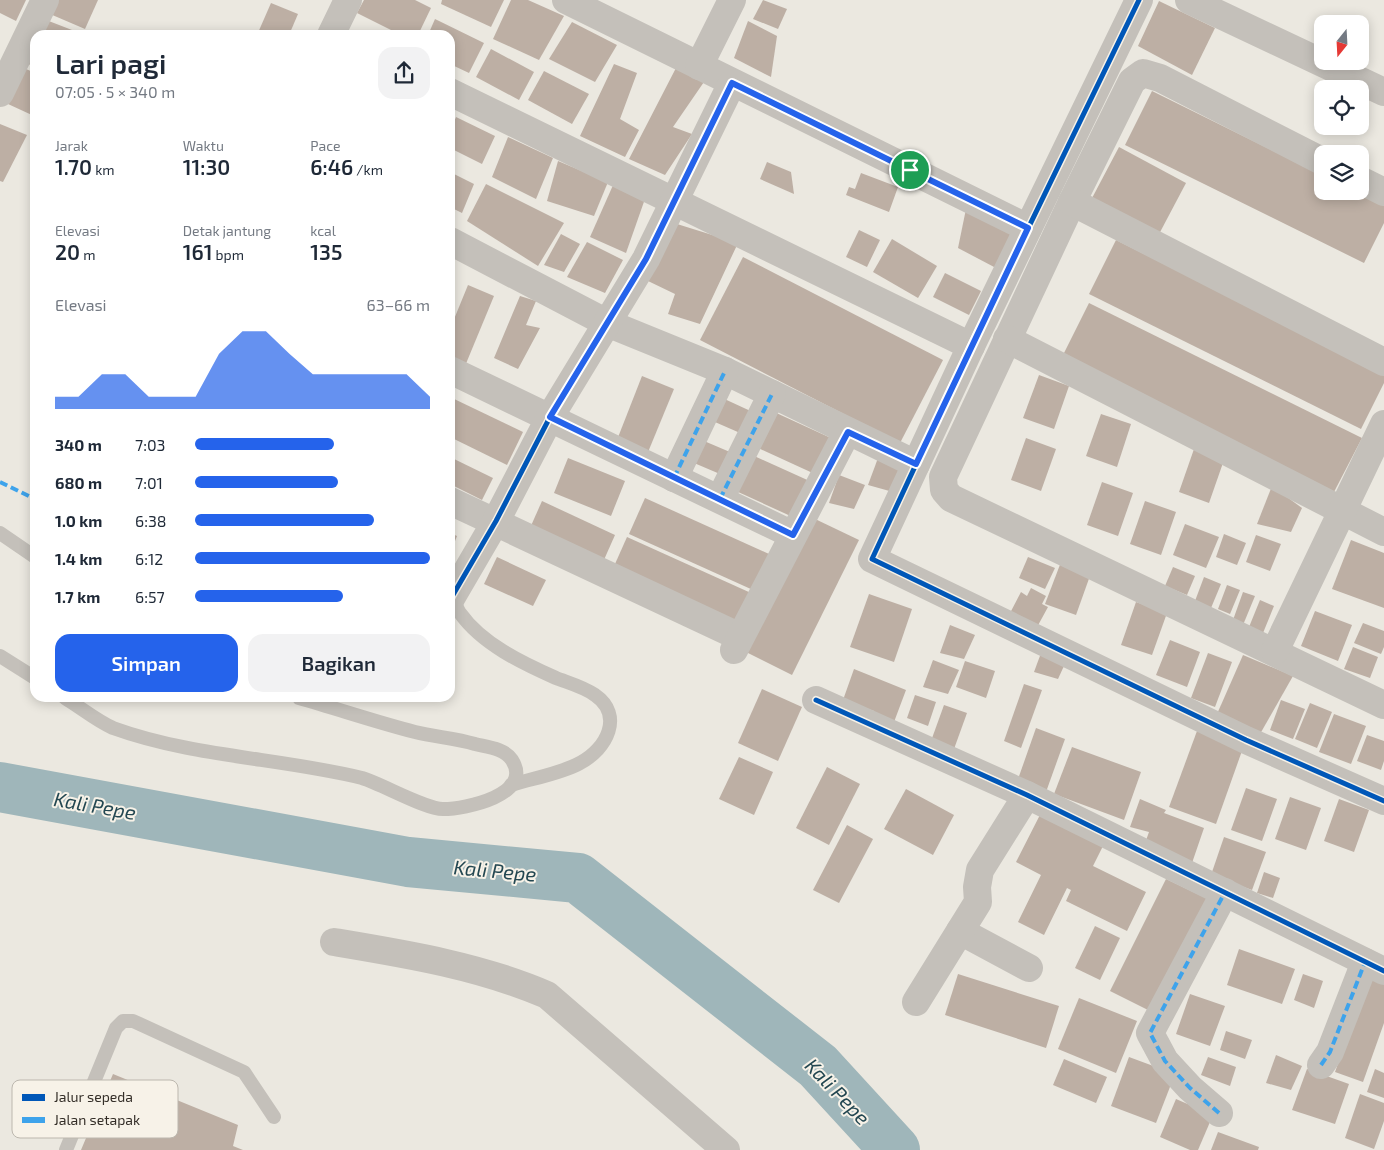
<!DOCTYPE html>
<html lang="id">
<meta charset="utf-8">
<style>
:root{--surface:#fff;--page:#f2f2f3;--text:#1f2937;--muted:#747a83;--accent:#2563eb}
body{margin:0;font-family:"Exo 2",sans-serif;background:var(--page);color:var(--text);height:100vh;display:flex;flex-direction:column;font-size:19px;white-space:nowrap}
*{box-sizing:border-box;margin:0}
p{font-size:16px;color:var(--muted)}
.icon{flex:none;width:28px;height:28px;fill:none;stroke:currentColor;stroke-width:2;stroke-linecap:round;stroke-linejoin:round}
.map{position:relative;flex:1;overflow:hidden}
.sheet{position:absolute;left:30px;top:30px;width:425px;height:672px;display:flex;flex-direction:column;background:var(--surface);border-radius:15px;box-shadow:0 2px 12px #0003}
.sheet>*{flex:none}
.needle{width:32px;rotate:198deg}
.buttons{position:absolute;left:1314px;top:15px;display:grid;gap:10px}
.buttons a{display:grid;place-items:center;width:55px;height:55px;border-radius:10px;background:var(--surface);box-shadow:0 2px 12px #0003;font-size:25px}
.pin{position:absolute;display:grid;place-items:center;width:42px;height:42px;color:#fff;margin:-21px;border:2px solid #fff;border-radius:50%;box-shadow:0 1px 5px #0007}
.round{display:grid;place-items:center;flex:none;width:52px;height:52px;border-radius:15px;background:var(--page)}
.head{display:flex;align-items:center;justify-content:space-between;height:85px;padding:0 25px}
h1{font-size:28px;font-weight:600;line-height:38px}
.stats{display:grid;grid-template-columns:repeat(3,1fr);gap:8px;height:85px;padding:5px 25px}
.stats div{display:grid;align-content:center}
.stats b{font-size:21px;font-weight:600}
.stats small{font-size:14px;font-weight:400}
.stats p{font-size:14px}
.chart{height:140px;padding:10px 25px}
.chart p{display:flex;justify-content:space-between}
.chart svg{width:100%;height:90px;margin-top:5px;fill:var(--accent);opacity:.7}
.button{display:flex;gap:10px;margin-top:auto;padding:10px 25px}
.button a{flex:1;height:58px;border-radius:15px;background:var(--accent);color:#fff;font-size:20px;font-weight:600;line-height:58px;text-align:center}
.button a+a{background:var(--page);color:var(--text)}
ul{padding:0 25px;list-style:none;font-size:16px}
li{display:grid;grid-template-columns:80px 60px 1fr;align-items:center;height:38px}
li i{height:12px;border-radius:6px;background:var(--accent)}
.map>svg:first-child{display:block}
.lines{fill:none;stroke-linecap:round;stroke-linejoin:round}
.river{stroke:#9fb6ba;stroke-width:50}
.building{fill:#bdafa4}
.lane{stroke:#c4c0ba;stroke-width:14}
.street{stroke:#c4c0ba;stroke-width:28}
.quiet{stroke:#3ea3eb;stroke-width:4;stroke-dasharray:8 4;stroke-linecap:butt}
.cycleway-casing{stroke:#f7f2e8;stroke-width:8}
.cycleway{stroke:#0057b8;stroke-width:5}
.route-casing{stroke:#fff;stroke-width:10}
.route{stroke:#2563eb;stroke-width:6}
.labels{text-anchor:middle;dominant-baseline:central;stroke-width:4;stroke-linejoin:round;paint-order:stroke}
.water-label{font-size:20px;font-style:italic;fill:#234751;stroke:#f7f2e8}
.key{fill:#f7f2e8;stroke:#bcb7ae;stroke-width:1}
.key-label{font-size:14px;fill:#342e28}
</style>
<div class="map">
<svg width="1384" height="1150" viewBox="0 0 1384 1150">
<rect width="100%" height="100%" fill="#ebe8e0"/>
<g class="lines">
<polyline class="river" points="0,787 408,862 578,878 818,1066 895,1150"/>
</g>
<g class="building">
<polygon points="0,0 26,0 16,21 0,13"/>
<polygon points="56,0 98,0 85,29 50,14"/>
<polygon points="364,0 415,0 431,8 418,35 401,35 357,13"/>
<polygon points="442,0 504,0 491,27 441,4"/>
<polygon points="511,0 528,0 564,16 539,60 493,39"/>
<polygon points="763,0 787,9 778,29 753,19"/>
<polygon points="1159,1 1215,28 1192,75 1138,46"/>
<polygon points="271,3 298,14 289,35 257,35"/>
<polygon points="41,18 72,30 70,35 35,35 35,67 24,62"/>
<polygon points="435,19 484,43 469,73 450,64 450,35 428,35"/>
<polygon points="748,21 777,36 771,77 734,58"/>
<polygon points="572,22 617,45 595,82 549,59"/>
<polygon points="491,49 534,72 519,100 476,77"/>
<polygon points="614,64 637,73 620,119 639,130 625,157 580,136"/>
<polygon points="677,66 706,79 673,127 692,134 665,175 629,159"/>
<polygon points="24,68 35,73 34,116 8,104"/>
<polygon points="544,71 589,94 572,124 528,100"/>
<polygon points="1152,91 1322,175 1322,191 1355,191 1384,206 1384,223 1364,263 1125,145"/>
<polygon points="456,117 495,136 482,164 450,148 450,132"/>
<polygon points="0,124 27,135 3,182 0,181"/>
<polygon points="508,137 553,158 536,199 492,177"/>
<polygon points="1119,147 1186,183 1158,236 1091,200"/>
<polygon points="558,161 608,182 594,216 547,201"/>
<polygon points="767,162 791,172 794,194 760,179"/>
<polygon points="450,172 474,184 462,213 450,207"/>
<polygon points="861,173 898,187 889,212 846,195 849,187 855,189"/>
<polygon points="614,183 646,196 626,253 590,237"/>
<polygon points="486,184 564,223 538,266 467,221"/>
<polygon points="966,209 1014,234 996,268 958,248"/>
<polygon points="677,224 738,243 700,324 668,314 675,294 648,281"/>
<polygon points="859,230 880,240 867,267 846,257"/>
<polygon points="561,234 580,244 564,272 544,265"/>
<polygon points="892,239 937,266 918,298 873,272"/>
<polygon points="1116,240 1384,373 1384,383 1361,429 1089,294"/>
<polygon points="587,242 623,260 605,293 567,277"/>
<polygon points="743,257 943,360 900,443 700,340"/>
<polygon points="945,273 981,291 969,315 933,297"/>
<polygon points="468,285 494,296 465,366 450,360 450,329"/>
<polygon points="520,296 536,301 526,325 540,328 518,369 494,358"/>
<polygon points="1089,303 1362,438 1334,492 1062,357"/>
<polygon points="1039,375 1069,386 1054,429 1023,418"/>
<polygon points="642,376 674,389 646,457 615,445"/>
<polygon points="718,396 757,414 747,436 708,419"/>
<polygon points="450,397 523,432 507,465 450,437"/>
<polygon points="772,411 833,439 817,475 756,447"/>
<polygon points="1101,414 1131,424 1117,467 1086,456"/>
<polygon points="697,438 737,455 727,477 687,460"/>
<polygon points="1026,438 1056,449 1041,491 1011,480"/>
<polygon points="1194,449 1224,460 1209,503 1179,492"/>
<polygon points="752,455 814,483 797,519 736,491"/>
<polygon points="450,457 493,478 482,500 450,484"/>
<polygon points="568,458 625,481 611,516 554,493"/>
<polygon points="878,458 904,468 893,492 868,485"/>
<polygon points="839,475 865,485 854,509 829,503"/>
<polygon points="1102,482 1133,493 1118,536 1087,525"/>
<polygon points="1272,486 1302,508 1291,532 1257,524"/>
<polygon points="645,498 769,554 753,590 629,534"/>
<polygon points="542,501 615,535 603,562 530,528"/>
<polygon points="1145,501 1176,512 1161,555 1130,544"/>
<polygon points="813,518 859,540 792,675 746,652"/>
<polygon points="1185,524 1219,537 1206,568 1173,555"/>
<polygon points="450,533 457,536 450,554"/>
<polygon points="1224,534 1246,543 1237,565 1216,557"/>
<polygon points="1256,535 1281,544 1270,571 1246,562"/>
<polygon points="627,537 751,593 735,629 611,573"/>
<polygon points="1351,540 1384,553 1384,608 1332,589"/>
<polygon points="497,557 546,580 533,606 484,584"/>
<polygon points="1028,557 1055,568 1045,589 1019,578"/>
<polygon points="1061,562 1091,573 1076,615 1045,604"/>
<polygon points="1173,567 1195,576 1187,595 1165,586"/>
<polygon points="1204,577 1221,584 1211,608 1195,601"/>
<polygon points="1227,585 1240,590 1230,614 1218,609"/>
<polygon points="1031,588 1046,596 1042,604 1048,607 1036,629 1009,615 1021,592 1027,596"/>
<polygon points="1243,592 1255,596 1243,625 1233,620"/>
<polygon points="869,594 912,609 894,662 850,647"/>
<polygon points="1260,600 1274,606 1263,633 1249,627"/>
<polygon points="1136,602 1167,613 1152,655 1121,645"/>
<polygon points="1315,611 1352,625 1338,661 1301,646"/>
<polygon points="1363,623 1384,631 1384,647 1381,654 1354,643"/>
<polygon points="950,625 975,635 964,659 940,653"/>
<polygon points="1170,640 1200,652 1187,687 1156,675"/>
<polygon points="1044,645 1069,655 1058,679 1034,672"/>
<polygon points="1353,647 1378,657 1370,678 1344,669"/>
<polygon points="1208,653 1232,662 1215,707 1191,698"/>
<polygon points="1243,655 1293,676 1260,734 1217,714"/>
<polygon points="933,660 959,670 948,694 923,687"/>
<polygon points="965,661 995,671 986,698 956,687"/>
<polygon points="854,669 906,690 894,722 873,715 874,711 843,700"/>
<polygon points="1024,684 1042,690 1021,748 1004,741"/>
<polygon points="762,689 802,707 778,761 738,743"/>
<polygon points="915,695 936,702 928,726 907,718"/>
<polygon points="1281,700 1305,709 1293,739 1270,730"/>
<polygon points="1310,703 1332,712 1317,748 1295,739"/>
<polygon points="944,705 967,713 954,749 931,741"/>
<polygon points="1334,714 1366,726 1351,764 1319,752"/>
<polygon points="1036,728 1065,739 1046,792 1017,782"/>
<polygon points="1197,731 1243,748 1216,824 1169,807"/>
<polygon points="1367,735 1384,741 1384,761 1381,770 1357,761"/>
<polygon points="1072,747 1141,772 1124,820 1054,794"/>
<polygon points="739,757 773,772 754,815 719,799"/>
<polygon points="827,767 860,784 829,845 796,828"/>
<polygon points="1246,788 1277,799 1262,841 1231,830"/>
<polygon points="906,789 954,815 933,855 884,829"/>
<polygon points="1290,797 1321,808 1306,850 1275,839"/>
<polygon points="1140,799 1166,810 1164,813 1204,828 1192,863 1144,846 1149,832 1130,827"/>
<polygon points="1339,799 1369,810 1354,852 1324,841"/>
<polygon points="1044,807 1107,838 1093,866 1146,892 1127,931 1066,901 1071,890 1067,888 1044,935 1018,922 1041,875 1016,862"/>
<polygon points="847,825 873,839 839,903 813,890"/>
<polygon points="1224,837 1266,852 1252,890 1211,875"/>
<polygon points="1264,872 1280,878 1273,898 1257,893"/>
<polygon points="1166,879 1208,899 1152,1012 1110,991"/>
<polygon points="1095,926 1120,938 1100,980 1075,968"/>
<polygon points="1239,949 1295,969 1282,1004 1227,985"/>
<polygon points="958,974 1059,1006 1046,1048 945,1015"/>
<polygon points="1303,974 1323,981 1314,1008 1294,1000"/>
<polygon points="1370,975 1384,980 1384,1023 1363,1082 1335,1072"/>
<polygon points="1190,994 1225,1006 1210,1046 1176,1034"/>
<polygon points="1079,998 1137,1021 1116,1073 1058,1049"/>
<polygon points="1226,1031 1252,1040 1245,1059 1220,1050"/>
<polygon points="1276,1055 1302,1066 1291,1090 1266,1083"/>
<polygon points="1129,1057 1175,1074 1156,1123 1111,1106"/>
<polygon points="1208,1057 1236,1067 1230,1086 1201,1075"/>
<polygon points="1064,1059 1107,1077 1096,1103 1053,1085"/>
<polygon points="1307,1069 1349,1084 1335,1124 1292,1110"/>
<polygon points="1375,1069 1384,1073 1384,1098 1367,1092"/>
<polygon points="113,1074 238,1125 233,1146 243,1150 81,1150"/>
<polygon points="1360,1094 1384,1103 1384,1121 1374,1149 1345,1138"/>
<polygon points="1176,1099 1213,1115 1198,1150 1190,1150 1160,1137"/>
<polygon points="1218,1132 1259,1147 1258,1150 1211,1150"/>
</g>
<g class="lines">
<g class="lane">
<polyline points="0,533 35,557"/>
<path d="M 453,595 C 455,600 456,608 460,613 C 482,644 522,663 556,678 C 569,683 584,687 595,695 C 624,715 607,749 580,763 C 560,774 533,778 511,785"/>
<polyline points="0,656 35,678"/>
<path d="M 65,698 C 80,707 97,721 113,728 C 193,757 280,758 362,778 C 382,784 425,809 443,809 C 465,809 534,795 512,760 C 504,748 487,747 475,744 C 455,738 435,737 415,732 C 376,722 338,709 299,698"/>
<polyline points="66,1150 116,1028 123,1021 133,1021 244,1072 274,1117"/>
</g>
<g class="street">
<polyline points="566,0 1028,228"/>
<polyline points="1139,0 971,346 872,559 1246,740 1384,801"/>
<polyline points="1189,0 1384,92"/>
<polyline points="331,35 348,0"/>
<polyline points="699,66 732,0"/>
<polyline points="450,92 971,346"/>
<polyline points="0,93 45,0"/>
<polyline points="1322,161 1160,78 1143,73 1132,81 1072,202 943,477 944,490 951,498 1384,705"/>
<polyline points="1360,180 1384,192"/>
<polyline points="1072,202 1384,362"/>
<polyline points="450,241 607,323 725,371 916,464"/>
<polyline points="1007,339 1384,532"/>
<polyline points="450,370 793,535"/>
<polyline points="674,478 725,371"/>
<polyline points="720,499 772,394"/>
<polyline points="450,501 740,637"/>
<polyline points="450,600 496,521 550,417 646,259 732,83"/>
<polyline points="734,650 847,432"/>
<polyline points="1275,651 1384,424"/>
<polyline points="816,700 1027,795 1384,971"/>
<polyline points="960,931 1029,968"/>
<path d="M 334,942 C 406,954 480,966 547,995 L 726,1150"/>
<polyline points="916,1002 978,902 977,887 980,870 1027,795"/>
<polyline points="1321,1065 1330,1052 1365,962"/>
<polyline points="1219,1113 1190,1088 1165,1061 1150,1033 1225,892"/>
</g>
<g class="quiet">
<polyline points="674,478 725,371"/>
<polyline points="0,482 35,499"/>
<polyline points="720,499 772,394"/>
<polyline points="1321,1065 1330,1052 1365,962"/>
<polyline points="1219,1113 1190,1088 1165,1061 1150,1033 1225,892"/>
</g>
<g class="cycleway-casing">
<g id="cycleway">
<polyline points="1139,0 971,346 872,559 1246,740 1384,801"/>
<polyline points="450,600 496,521 550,417 646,259 732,83"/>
<polyline points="816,700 1027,795 1384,971"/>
</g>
</g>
<use href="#cycleway" class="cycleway"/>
</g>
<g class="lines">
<g class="route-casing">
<polygon id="route" points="732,83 1028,228 916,464 848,432 793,535 550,417 646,259"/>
</g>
<use href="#route" class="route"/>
</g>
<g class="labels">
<g class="water-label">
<text transform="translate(95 805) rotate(10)">Kali Pepe</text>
<text transform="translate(495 870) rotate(5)">Kali Pepe</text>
<text transform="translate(838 1091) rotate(46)">Kali Pepe</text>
</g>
</g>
<rect x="12" y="1080" width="166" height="58" rx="8" class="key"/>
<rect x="22" y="1094" width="23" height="7" fill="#0057b8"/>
<rect x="22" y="1117" width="23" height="6" fill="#3ea3eb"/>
<g class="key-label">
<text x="54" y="1102">Jalur sepeda</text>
<text x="54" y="1125">Jalan setapak</text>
</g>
</svg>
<div class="buttons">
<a><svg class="needle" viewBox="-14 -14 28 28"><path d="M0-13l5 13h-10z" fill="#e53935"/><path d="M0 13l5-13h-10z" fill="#747a83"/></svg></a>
<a><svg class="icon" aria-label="locate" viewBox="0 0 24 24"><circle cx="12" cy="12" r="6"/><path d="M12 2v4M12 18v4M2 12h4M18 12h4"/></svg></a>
<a><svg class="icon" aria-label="layers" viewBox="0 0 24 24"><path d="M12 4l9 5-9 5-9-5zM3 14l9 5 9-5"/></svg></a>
</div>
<div class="pin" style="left:910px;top:170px;background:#1e9e55"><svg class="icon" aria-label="arrive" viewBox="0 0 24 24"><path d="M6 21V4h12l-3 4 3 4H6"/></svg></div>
<section class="sheet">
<div class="head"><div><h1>Lari pagi</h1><p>07:05 · 5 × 340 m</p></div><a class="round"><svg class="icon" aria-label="share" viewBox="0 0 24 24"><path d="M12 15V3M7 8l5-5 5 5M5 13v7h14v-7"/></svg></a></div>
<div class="stats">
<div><p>Jarak</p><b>1.70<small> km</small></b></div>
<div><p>Waktu</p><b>11:30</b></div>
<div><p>Pace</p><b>6:46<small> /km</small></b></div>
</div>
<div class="stats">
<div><p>Elevasi</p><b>20<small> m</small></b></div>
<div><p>Detak jantung</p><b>161<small> bpm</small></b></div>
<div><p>kcal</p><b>135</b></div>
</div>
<div class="chart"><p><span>Elevasi</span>63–66 m</p>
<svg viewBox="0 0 160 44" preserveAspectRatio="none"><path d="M0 44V38L10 38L20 27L30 27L40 38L50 38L60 38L70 17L80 6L90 6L100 17L110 27L120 27L130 27L140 27L150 27L160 38V44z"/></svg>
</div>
<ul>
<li><b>340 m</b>7:03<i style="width:59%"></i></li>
<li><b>680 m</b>7:01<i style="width:61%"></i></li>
<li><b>1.0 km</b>6:38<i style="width:76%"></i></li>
<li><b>1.4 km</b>6:12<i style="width:100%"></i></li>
<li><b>1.7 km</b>6:57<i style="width:63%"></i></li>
</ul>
<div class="button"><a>Simpan</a><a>Bagikan</a></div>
</section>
</div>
